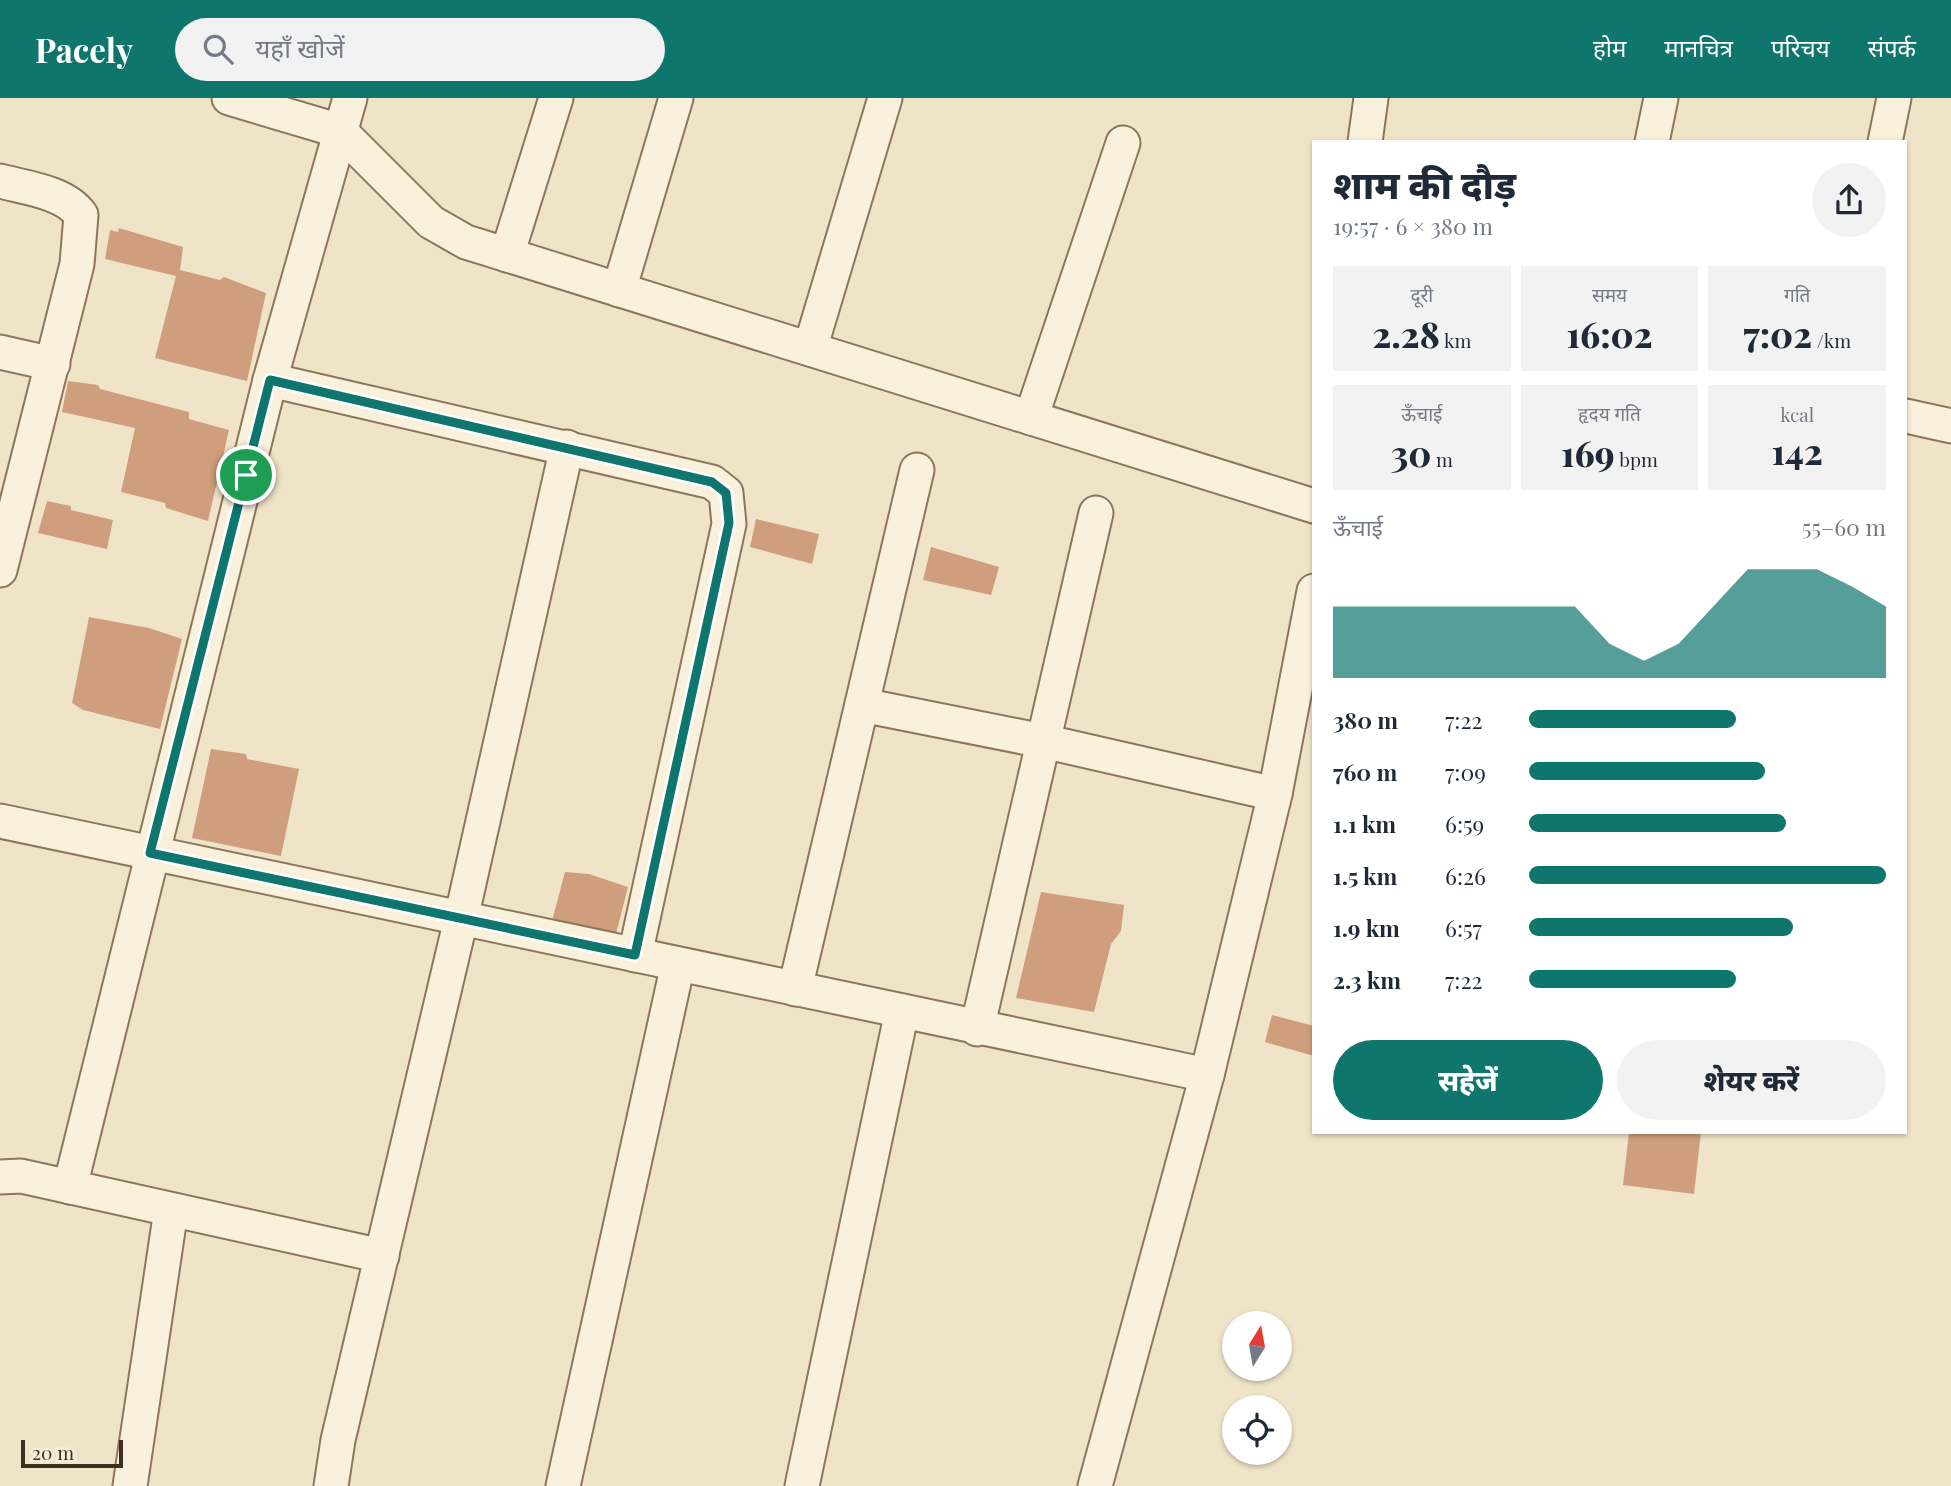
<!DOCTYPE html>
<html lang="hi">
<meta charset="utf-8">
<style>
:root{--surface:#fff;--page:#f2f2f3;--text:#1f2937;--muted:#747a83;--accent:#0f766e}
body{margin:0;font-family:"Playfair Display","Noto Sans Devanagari",serif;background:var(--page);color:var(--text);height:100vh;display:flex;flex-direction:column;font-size:26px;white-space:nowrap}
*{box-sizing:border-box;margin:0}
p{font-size:23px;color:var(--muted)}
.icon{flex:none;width:38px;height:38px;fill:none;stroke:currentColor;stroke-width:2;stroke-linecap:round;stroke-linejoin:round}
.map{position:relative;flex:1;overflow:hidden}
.sheet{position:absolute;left:1312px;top:42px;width:595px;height:994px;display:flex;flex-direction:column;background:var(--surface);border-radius:0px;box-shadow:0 2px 5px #0004}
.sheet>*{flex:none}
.needle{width:46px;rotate:11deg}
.tools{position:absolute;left:1222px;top:1213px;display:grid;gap:14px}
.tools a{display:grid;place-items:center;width:70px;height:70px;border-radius:50%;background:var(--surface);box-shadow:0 2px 5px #0004;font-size:35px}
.scale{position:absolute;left:21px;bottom:18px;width:102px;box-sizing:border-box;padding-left:7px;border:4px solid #3d2e20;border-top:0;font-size:19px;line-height:24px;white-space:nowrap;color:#3d2e20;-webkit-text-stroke:5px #f7eed8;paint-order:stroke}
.pin{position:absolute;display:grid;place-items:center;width:60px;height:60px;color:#fff;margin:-30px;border:4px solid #fff;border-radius:50%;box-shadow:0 2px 7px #0007}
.round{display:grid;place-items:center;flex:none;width:74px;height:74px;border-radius:37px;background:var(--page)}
.overview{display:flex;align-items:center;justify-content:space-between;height:119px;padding:0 21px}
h1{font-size:38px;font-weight:800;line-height:52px}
.metrics{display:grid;grid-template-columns:repeat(3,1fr);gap:10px;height:119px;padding:7px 21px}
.metrics div{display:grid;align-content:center;border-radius:0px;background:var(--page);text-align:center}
.metrics b{font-size:35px;font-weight:800}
.metrics small{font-size:19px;font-weight:400}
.metrics p{font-size:19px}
.chart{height:196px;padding:14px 21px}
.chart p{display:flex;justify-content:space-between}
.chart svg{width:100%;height:126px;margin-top:7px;fill:var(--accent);opacity:.7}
.button{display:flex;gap:14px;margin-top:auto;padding:14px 21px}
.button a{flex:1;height:80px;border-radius:42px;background:var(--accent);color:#fff;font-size:28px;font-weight:800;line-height:80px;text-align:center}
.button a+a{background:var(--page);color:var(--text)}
ul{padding:0 21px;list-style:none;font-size:23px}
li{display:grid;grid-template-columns:112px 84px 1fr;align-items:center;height:52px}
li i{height:18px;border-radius:9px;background:var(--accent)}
header{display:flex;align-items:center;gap:42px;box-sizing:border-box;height:98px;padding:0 35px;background:var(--accent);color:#fff}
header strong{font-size:33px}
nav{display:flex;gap:38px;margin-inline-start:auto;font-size:24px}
.search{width:490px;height:63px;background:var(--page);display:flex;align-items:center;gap:18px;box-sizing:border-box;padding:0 24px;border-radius:38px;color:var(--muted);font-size:26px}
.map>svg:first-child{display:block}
.building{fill:#cf9f7d}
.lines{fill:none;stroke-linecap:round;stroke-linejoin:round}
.minor-casing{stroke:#8d765c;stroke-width:37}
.minor{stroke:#faf1dc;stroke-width:33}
.route-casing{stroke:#fff;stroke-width:14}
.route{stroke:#0f766e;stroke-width:9}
</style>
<header>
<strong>Pacely</strong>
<div class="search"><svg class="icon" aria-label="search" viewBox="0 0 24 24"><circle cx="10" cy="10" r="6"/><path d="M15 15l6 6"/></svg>यहाँ खोजें</div>
<nav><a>होम</a><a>मानचित्र</a><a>परिचय</a><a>संपर्क</a></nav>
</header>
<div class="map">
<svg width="1951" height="1388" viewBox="0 0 1951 1388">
<rect width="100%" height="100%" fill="#f0e4c8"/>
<g class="building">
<polygon points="119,130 183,149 180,172 220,182 224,179 266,195 247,283 155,260 176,178 105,161 110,132 118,134"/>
<polygon points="68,283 98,287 100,291 189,314 189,321 229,332 208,423 166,410 165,405 121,394 135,330 62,314"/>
<polygon points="47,403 71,408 71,412 113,422 107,451 38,435"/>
<polygon points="756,421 819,436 812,466 750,449"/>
<polygon points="931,449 999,469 991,497 923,482"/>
<polygon points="89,519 149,530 182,541 160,631 83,612 72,605"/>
<polygon points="211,651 246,656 247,661 299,671 281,758 192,740"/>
<polygon points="565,774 589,776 628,789 616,836 552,823"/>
<polygon points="1041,794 1124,807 1121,833 1111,846 1094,914 1016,900"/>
<polygon points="1272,917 1314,928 1314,958 1265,944"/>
<polygon points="1629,1034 1701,1034 1694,1096 1623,1087"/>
</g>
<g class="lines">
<g class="minor-casing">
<g id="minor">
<polyline points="229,0 340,33 431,124 466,144 1314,408"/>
<polyline points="1365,44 1371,0"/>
<polyline points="1652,44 1661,0"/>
<polyline points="1885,44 1894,0"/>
<path d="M 0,83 C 26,90 65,94 81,117 L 77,166 L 0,472"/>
<polyline points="507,157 556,0"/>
<polyline points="619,192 676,0"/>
<polyline points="810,251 885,0"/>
<polyline points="0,254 53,266"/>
<polyline points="270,282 712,384 726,395 729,426 635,857"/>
<polyline points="1906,318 1951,328"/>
<polyline points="1031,320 1123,45"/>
<polyline points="862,607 1043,643 1275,696"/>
<polyline points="0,723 1207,977"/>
<polyline points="795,891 917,372"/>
<polyline points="977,931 1096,415"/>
<polyline points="0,1079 21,1078 382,1158"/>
<polyline points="70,1089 270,282 350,0"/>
<polyline points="130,1388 171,1112"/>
<polyline points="331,1388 338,1342 461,821 567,349"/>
<polyline points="563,1388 678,866"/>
<polyline points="802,1388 902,913"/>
<polyline points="1095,1388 1207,977 1275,696 1314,493"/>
</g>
</g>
<use href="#minor" class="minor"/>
</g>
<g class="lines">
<g class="route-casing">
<polygon id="route" points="270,282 712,384 726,395 729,425 635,857 150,755"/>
</g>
<use href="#route" class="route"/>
</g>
</svg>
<div class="tools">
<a><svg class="needle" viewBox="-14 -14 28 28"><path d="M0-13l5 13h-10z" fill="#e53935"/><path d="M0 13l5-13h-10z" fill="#747a83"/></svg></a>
<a><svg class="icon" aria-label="locate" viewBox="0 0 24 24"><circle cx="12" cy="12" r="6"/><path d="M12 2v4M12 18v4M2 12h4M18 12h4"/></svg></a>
</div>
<div class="scale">20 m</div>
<div class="pin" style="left:246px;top:377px;background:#1e9e55"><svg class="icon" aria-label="arrive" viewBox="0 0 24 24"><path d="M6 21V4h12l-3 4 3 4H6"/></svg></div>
<section class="sheet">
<div class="overview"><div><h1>शाम की दौड़</h1><p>19:57 · 6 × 380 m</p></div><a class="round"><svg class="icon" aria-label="share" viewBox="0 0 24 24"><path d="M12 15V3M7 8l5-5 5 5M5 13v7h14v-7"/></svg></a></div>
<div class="metrics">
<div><p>दूरी</p><b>2.28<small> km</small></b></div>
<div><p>समय</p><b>16:02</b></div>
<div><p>गति</p><b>7:02<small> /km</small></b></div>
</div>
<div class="metrics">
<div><p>ऊँचाई</p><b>30<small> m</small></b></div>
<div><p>हृदय गति</p><b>169<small> bpm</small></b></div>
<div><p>kcal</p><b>142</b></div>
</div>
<div class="chart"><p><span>ऊँचाई</span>55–60 m</p>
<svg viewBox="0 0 160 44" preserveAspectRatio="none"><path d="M0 44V19L10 19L20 19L30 19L40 19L50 19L60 19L70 19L80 32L90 38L100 32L110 19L120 6L130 6L140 6L150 12L160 19V44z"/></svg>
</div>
<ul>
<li><b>380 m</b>7:22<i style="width:58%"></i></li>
<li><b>760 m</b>7:09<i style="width:66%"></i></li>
<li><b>1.1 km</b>6:59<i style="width:72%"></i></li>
<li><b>1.5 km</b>6:26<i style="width:100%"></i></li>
<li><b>1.9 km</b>6:57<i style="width:74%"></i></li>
<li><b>2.3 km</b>7:22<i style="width:58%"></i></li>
</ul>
<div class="button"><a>सहेजें</a><a>शेयर करें</a></div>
</section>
</div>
